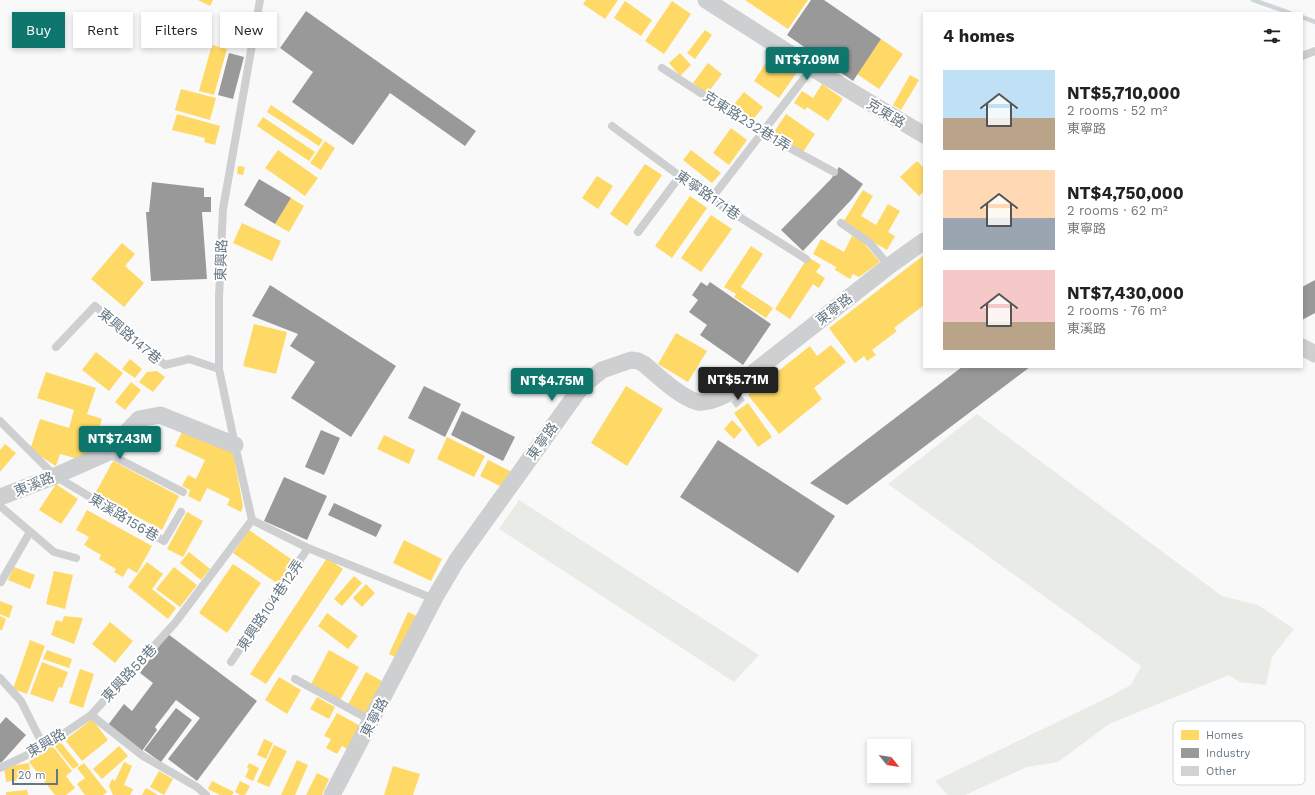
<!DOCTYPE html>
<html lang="en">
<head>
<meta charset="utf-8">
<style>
	:root { --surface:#fff; --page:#f2f2f2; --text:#222; --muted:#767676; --accent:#0f766e }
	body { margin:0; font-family:"Work Sans","Noto Sans TC",sans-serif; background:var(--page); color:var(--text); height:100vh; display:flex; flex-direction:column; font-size:15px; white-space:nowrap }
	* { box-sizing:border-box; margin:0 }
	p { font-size:13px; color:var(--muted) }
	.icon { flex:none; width:22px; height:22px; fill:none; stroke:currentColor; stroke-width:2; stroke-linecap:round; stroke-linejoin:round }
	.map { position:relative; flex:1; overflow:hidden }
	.panel { position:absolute; left:923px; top:12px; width:380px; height:356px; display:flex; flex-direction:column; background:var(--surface); border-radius:0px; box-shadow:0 2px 6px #0003 }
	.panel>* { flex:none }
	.hud { position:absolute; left:12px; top:12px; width:380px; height:36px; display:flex; gap:8px }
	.needle { width:26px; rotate:120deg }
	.fabs { position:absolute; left:867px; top:739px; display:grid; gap:8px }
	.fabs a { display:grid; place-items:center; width:44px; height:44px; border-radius:0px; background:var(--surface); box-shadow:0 2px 6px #0003; font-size:20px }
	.scale { position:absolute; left:12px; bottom:10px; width:46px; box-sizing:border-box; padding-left:4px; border:2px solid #657683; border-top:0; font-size:11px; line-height:14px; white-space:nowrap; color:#657683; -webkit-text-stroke:3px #fff; paint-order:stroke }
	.price { position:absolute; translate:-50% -34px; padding:0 9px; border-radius:4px; background:var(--accent); color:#fff; font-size:13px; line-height:26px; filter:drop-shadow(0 1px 2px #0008) }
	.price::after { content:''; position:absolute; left:50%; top:24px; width:12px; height:9px; margin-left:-6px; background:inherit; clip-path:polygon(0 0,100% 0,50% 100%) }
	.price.current { background:#222; color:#fff }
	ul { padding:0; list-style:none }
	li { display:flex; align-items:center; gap:12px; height:100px; padding:0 20px }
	li span { display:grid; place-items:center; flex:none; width:112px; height:80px; border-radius:0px; color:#555 }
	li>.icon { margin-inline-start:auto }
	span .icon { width:48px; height:48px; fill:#fffc; stroke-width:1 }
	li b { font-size:17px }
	h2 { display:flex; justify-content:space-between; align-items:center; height:48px; padding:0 20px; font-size:17px }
	.pill { padding:0 14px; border-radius:0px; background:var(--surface); box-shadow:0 2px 6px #0003; font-size:14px; line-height:36px }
	.pill.current { background:var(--accent); color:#fff }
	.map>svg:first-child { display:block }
	.green { fill:#e8ebe6 }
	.homes { fill:#ffd966 }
	.industry { fill:#999 }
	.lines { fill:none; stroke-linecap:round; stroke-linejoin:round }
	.stream { stroke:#ced6d9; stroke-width:4.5 }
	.building { fill:#d0d2d3 }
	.service { stroke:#cecfd0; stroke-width:8 }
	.minor { stroke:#cecfd0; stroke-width:17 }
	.labels { text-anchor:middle; stroke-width:4; stroke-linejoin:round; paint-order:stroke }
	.street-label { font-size:14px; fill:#657683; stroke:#fff }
	.key { fill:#fff; stroke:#d1d6da; stroke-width:1 }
	.key-label { font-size:11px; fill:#657683 }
</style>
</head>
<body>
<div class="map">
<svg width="1315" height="795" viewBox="0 0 1315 795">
	<rect width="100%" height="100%" fill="#f9f9f9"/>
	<path class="green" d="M977,414L1222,596L1258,605L1294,629L1272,657L1266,685L1240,682L1229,675L1109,724L1058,762L1027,767L965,795H948L935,781L1109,697L1131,685L1141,666L888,484Z
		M519,500L759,655L734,682L499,529Z"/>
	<path class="homes" d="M198,0H213L210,6Z
		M586,0H618L605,19L583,4Z
		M745,0H808L788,29Z
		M625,1L652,20L641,36L614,18Z
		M672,1L691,14L664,54L645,41Z
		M705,30L712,35L695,59L687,53Z
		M881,39L903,54L879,89L857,74Z
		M212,45L227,49L214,95L199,91Z
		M680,53L691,65L680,76L669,63Z
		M771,55L797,72L779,98L754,81Z
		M708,63L722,74L707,94L693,83Z
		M910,75L919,80L901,110L893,105Z
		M822,84L843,99L828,121L807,107L805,110L794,103L802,91L813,98Z
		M181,89L216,98L210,120L175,110Z
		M744,92L763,107L752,121L732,107Z
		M271,105L323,140L319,146L267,112Z
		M177,114L220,126L215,145L204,142L205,138L172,130Z
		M786,114L815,134L803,152L774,132Z
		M263,117L315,152L309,161L257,126Z
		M731,128L747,140L729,165L713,153Z
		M325,141L335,148L321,170L310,163Z
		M278,150L318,178L305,196L265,168Z
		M691,150L721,173L712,183L683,160Z
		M917,161L924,168V191L919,196L900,177Z
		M645,164L662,175L627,226L610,214Z
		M238,166L245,167L243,175L237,174Z
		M597,176L613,186L598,209L582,198Z
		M863,190L873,196L861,216L876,225L888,204L900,211L888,232L895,236L887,250L842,224Z
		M690,196L707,208L672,258L655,246Z
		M291,198L304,206L289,232L275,224Z
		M711,215L732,229L701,272L681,258Z
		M242,223L281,241L272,261L233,243Z
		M852,236L862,241L880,262L859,277L853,274L850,279L835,270L836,267L813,254L821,239L844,252Z
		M122,243L135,254L125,266L144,283L124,307L91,279Z
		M751,246L763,254L741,287L773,308L766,318L734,297L736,294L724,287Z
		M924,255V305L894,328L897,331L872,350L876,355L867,361L864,356L855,363L829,328Z
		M808,257L821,265L816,272L825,278L819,288L813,284L790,319L775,309Z
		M254,324L287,332L276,374L243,366Z
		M676,333L707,351L688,382L658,364Z
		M831,345L846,362L814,388L822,399L779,434L748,395L810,346L817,356Z
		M96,352L123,373L109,391L82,370Z
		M130,359L142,369L135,378L122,369Z
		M157,371L165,377L153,392L139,382L147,372Z
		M46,372L96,388L87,414L102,419L91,455L82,460L60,454L56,466L30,450L40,419L69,428L74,410L37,398Z
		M131,382L141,390L125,410L115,402Z
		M626,386L663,409L627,466L591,443Z
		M748,403L772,437L758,447L734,413Z
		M732,420L742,430L734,439L724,429Z
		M184,428L233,452L243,506L241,512L227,505L230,499L207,488L200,502L188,496L190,490L182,486L188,475L196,479L205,460L175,446Z
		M384,435L415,450L409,464L377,449Z
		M447,437L485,456L474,477L437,459Z
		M5,444L16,453L0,472V450Z
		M488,460L512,472L504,488L480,476Z
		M113,461L179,496L162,530L95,494Z
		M56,484L78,499L61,524L39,510Z
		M87,510L152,546L137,573L128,568L123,577L114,572L116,569L99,559L101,555L84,545L89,537L76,530Z
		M187,512L203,521L183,557L167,549Z
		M249,530L294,561L278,584L233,553Z
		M404,540L442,559L431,581L393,563Z
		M189,552L210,569L201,580L180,563Z
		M327,558L343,569L266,684L250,674Z
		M147,562L163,574L152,589L176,608L168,619L128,587Z
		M233,564L261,583L227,633L199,613Z
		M14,567L35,575L30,589L8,580Z
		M174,567L197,585L180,607L156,589Z
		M54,571L73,575L65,609L46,604Z
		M354,576L362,583L342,606L334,599Z
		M366,584L375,593L362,607L353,598Z
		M0,601L13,606L9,618L0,614Z
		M408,612L421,618L401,660L389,654Z
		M327,613L358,636L348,649L318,626Z
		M0,616L6,619L2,630H0Z
		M64,616L83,618L74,644L51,635L56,620L62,622Z
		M110,622L133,641L115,663L92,644Z
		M30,640L45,646L27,694L13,689Z
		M47,650L72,659L69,668L43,659Z
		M329,650L359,667L339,702L310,686Z
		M42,662L68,672L62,688L59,687L53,702L30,694Z
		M80,669L94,674L83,708L69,703Z
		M366,672L387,684L367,720L346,708Z
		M279,677L301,690L287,714L265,700Z
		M317,697L335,707L329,719L310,709Z
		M337,713L364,728L351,751L342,746L337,754L326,748L331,739L324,736Z
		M92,719L108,740L82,761L65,740Z
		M264,739L273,743L266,759L257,755Z
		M59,740L79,765L73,769L53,744Z
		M51,744L72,771L66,776L75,788L66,795H55L29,762Z
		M274,745L287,751L269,787L257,782Z
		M119,746L128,756L102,779L93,769Z
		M297,760L308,765L295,795H281Z
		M124,762L132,766L124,785L133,789L130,795H113L109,786L112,779L115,781Z
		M29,763L31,778L6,782L4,767Z
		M84,763L107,792L103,795H85L77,784L85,778L77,768Z
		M249,763L259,768L253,781L245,777L249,769L247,768Z
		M393,766L420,774L413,795H384Z
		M159,771L173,779L164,795L150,787Z
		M317,773L329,779L322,795H306Z
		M212,781L234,792L232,795H220L208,789Z
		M240,781L250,786L245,795H240L235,792Z
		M146,788L158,795H142Z
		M27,790L28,795H6V792Z"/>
	<path class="industry" d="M811,0H824L881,39L853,81L787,35Z
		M306,11L476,131L465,146L390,93L353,145L292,102L313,72L280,48Z
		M229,53L244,57L233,99L218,95Z
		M839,167L863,184L852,199L803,251L781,230L831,179Z
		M259,179L291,198L275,224L244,205Z
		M152,182L204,188V197H211V212H202L207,279L151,281L146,212H149Z
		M1315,280V313L1302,320V287Z
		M701,282L707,286L710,282L771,324L743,365L700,335L707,325L689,312L698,300L692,295Z
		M270,285L396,366L351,437L291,398L315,362L290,346L298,334L252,316Z
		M962,367H1030L847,505L810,483Z
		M424,386L461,404L445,437L408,418Z
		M462,411L515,437L503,461L451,435Z
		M321,430L340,438L324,475L305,467Z
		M718,440L835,516L798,573L680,497Z
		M284,477L327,496L307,540L264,521Z
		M334,503L382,525L376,537L328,515Z
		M168,634L257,701L197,781L168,759L200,718L176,700L155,727L157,730L142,751L108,725L124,704L132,711L153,683L140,673Z
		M176,708L192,720L161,762L144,750Z
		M6,717L26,735L1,763L0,762V724Z"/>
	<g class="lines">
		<path class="stream" d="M1253,0L1290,13
			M1302,17L1315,22"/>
	</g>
	<path class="building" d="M740,394L745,400L736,408L731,402Z"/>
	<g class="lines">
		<path class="service" d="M1302,56L1315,51
			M662,68L762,133L834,172
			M612,126L711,199L806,259
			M711,199L812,68
			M841,223L870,243L889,266
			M638,232L680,176
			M56,347L95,306L165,365L189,359L219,369
			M0,421L55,476L164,541L181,512
			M107,453L183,492
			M0,506L54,552L76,558
			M252,520L235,445L219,369V297L223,209L260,0
			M252,520L308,548L434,599
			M1,582L30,532
			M231,662L308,548
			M0,678L21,701L44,747
			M295,679L372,721
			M0,768L44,747L91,715
			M206,795L197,787L143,756L91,715L175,623L252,520"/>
		<path class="minor" d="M706,0L812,68L924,135
			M1302,347L1315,354
			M0,497L55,476L107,453L139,419L160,415L235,445
			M332,795L434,599L457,560L582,386L602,370L631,360L638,361L644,364C658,376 681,398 698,402C707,403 717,399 725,395L889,266L924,241"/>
	</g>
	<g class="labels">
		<g class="street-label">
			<text transform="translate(886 113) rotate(31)" y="5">克東路</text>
			<text transform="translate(747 121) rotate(32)" y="5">克東路232巷1弄</text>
			<text transform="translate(708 195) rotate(35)" y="5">東寧路171巷</text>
			<text transform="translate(221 260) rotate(-88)" y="5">東興路</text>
			<text transform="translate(834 309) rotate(-38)" y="5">東寧路</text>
			<text transform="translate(130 336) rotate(40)" y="5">東興路147巷</text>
			<text transform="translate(542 441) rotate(-54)" y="5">東寧路</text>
			<text transform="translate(34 484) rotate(-22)" y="5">東溪路</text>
			<text transform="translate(124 517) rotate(31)" y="5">東溪路156巷</text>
			<text transform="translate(270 605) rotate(-56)" y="5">東興路104巷12弄</text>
			<text transform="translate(129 673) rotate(-47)" y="5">東興路58巷</text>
			<text transform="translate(374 717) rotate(-62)" y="5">東寧路</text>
			<text transform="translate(46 743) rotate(-30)" y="5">東興路</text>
		</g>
	</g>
	<rect x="1173" y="721" width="132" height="64" rx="6" class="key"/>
	<rect x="1181" y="730" width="18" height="10" fill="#ffd966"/>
	<rect x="1181" y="748" width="18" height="10" fill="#999"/>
	<rect x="1181" y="766" width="18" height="10" fill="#d0d2d3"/>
	<g class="key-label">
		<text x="1206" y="739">Homes</text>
		<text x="1206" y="757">Industry</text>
		<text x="1206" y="775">Other</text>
	</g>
</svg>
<div class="fabs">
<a><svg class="needle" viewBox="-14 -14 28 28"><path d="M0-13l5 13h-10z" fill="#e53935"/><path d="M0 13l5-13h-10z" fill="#767676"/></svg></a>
</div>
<div class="scale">20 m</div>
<b class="price" style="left:807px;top:81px">NT$7.09M</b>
<b class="price current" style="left:738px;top:401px">NT$5.71M</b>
<b class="price" style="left:552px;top:402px">NT$4.75M</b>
<b class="price" style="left:120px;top:460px">NT$7.43M</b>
<div class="hud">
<a class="pill current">Buy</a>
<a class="pill">Rent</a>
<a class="pill">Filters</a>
<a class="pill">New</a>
</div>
<section class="panel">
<h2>4 homes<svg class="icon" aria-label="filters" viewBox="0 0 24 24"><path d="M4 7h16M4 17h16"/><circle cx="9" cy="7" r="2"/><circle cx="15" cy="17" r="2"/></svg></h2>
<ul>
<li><span style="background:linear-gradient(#bfe0f5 60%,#b9a48a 0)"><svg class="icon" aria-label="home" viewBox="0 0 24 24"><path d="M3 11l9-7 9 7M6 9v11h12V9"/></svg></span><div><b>NT$5,710,000</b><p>2 rooms · 52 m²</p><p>東寧路</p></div></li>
<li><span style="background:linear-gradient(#ffd9b3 60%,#9aa5b1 0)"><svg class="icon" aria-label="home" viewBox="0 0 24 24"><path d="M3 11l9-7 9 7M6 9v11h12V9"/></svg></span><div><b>NT$4,750,000</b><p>2 rooms · 62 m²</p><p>東寧路</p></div></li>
<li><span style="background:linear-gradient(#f6c9c9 65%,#b9a48a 0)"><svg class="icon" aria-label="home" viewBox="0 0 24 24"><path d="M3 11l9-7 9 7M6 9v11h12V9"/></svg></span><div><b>NT$7,430,000</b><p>2 rooms · 76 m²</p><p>東溪路</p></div></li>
</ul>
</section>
</div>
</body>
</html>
